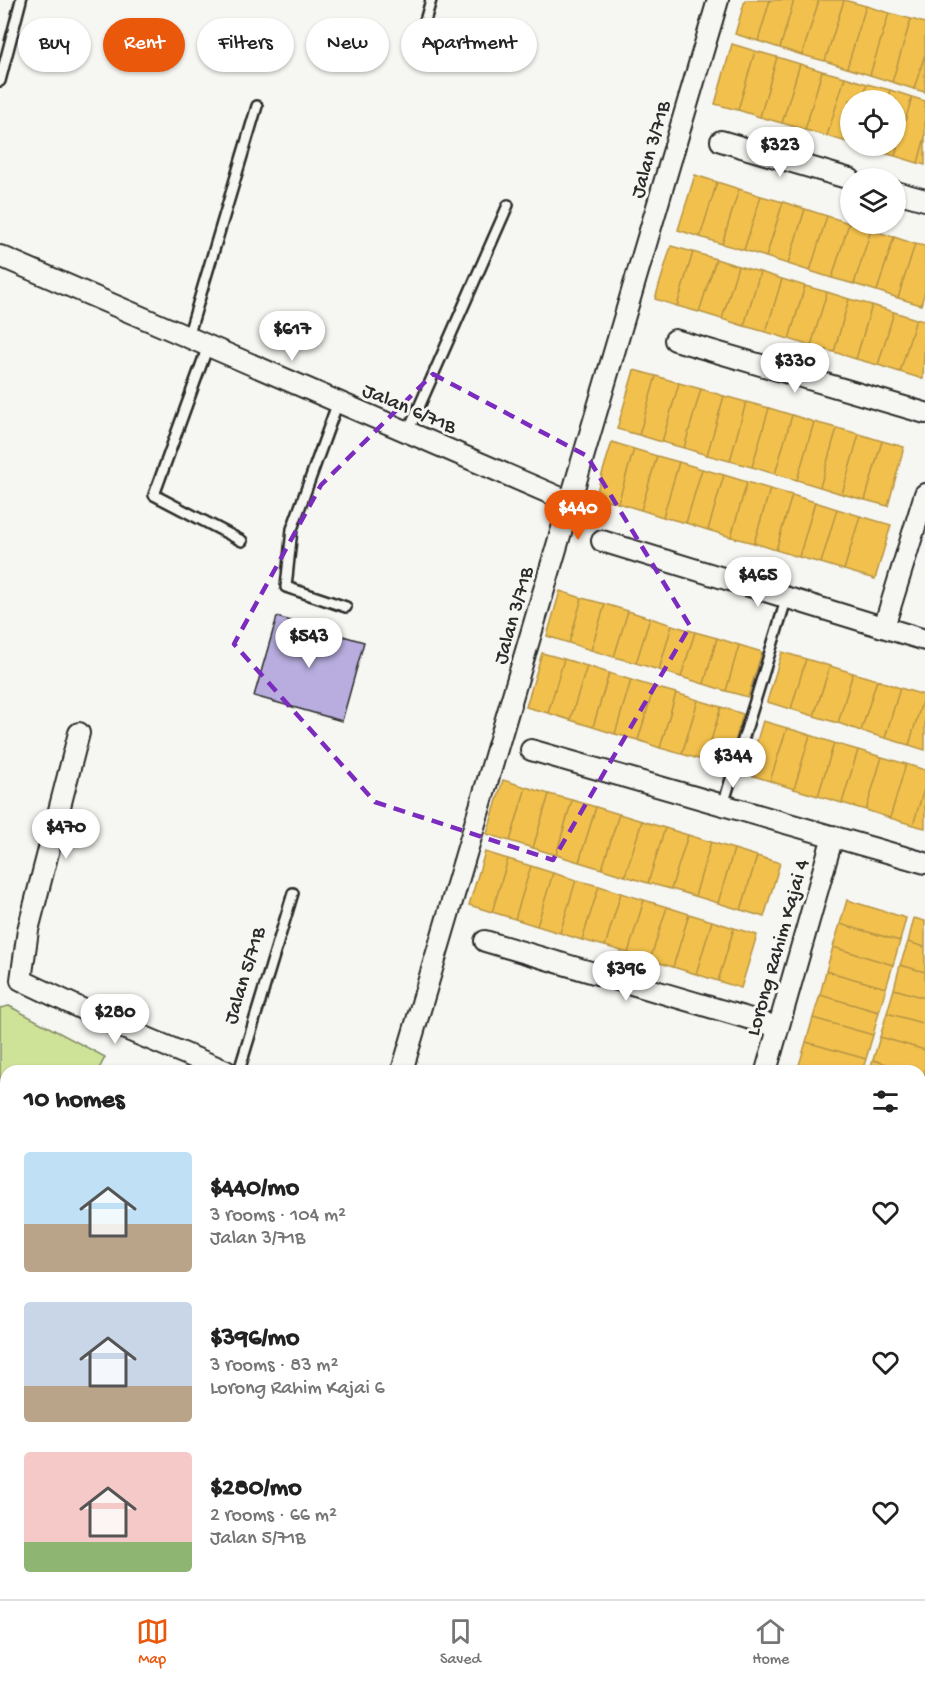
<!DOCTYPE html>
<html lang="en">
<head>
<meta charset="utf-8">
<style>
	:root { --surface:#fff; --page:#f6f6f6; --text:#222; --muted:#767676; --line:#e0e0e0; --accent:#ea580c }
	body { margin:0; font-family:"Gochi Hand",sans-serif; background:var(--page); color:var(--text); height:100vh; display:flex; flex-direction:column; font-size:22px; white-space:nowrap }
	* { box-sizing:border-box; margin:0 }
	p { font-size:20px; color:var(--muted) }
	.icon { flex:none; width:33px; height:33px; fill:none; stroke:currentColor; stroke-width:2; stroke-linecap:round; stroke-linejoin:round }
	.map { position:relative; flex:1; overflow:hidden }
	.panel { position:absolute; left:0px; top:1065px; width:926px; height:534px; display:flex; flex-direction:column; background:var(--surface); border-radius:18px 18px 0 0; box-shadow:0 2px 4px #0004 }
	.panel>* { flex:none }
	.banner { position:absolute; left:18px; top:18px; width:600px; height:54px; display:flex; gap:12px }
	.tools { position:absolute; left:840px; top:90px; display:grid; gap:12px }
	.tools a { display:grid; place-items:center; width:66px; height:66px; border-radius:50%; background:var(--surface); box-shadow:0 2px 4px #0004; font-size:30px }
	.price { position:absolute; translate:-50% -51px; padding:0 14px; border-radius:21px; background:#fff; color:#222; font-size:20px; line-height:39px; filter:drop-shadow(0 2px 3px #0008) }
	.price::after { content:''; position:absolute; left:50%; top:36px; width:18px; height:14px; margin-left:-9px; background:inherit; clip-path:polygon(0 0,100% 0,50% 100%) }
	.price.active { background:var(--accent); color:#fff }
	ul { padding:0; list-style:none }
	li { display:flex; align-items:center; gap:18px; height:150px; padding:0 24px }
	li span { display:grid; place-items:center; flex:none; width:168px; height:120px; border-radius:6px; color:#555 }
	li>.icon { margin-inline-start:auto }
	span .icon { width:72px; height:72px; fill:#fffc; stroke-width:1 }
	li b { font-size:26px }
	h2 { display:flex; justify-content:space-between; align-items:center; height:72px; padding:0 24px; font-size:26px }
	.chip { padding:0 21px; border-radius:27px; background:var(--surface); box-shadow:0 2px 4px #0004; font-size:21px; line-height:54px }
	.chip.active { background:var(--accent); color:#fff }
	.dock { display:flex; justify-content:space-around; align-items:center; height:84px; border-top:2px solid var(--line); background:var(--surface); font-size:16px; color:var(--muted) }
	.dock a { display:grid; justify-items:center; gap:3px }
	.dock .active { color:var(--accent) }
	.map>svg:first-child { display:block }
	.green { fill:#cfe398; stroke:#7d8762; stroke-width:1.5 }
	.homes { fill:#f2c14e; stroke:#b69444; stroke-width:1.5 }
	.public { fill:#17a398; stroke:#1d7f77; stroke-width:1.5 }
	.building { fill:#b8adde; stroke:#2b2b2b; stroke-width:1.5 }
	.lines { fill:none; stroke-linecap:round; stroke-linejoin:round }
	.service-casing { stroke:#2b2b2b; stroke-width:14 }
	.minor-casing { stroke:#2b2b2b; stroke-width:24 }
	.service { stroke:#f6f6f2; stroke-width:9 }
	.minor { stroke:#f6f6f2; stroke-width:20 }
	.marked { fill:none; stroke:#7b2cbf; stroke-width:4.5; stroke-dasharray:12 8; stroke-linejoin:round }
	.labels { text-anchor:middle; stroke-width:6; stroke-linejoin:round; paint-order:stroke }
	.street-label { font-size:21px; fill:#2b2b2b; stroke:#f6f6f2 }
</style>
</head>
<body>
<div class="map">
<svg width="925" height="1599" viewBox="0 0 925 1599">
	<rect width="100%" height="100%" fill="#f6f6f2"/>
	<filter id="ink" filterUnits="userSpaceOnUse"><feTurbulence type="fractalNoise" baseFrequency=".0167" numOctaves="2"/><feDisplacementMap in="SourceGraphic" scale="12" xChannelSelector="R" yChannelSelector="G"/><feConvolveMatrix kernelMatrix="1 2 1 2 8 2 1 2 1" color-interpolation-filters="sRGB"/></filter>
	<g filter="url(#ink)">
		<path class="green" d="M9,1006L105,1057L98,1071H6V1315L0,1313V1008Z"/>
		<path class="homes" d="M745,0H770L758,41L735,34Z
			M770,0H794L780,48L758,41Z
			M794,0H819L802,55L780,48Z
			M819,0H844L825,61L802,55Z
			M844,0L866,6L847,68L825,61Z
			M866,6L889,13L870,75L847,68Z
			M889,13L911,19L892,82L870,75Z
			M911,19L925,23V54L914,89L892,82Z
			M732,44L755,51L738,110L715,104Z
			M755,51L777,57L760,117L738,110Z
			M925,54V92L914,89Z
			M777,57L800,64L782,123L760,117Z
			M800,64L822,71L805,130L782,123Z
			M822,71L845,77L827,136L805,130Z
			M845,77L867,84L862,100H850V143L827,136Z
			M867,84L890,90L887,100H862Z
			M890,90L912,97L895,156L873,150L874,146H896V100H887Z
			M912,97L925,101V137L918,163L895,156Z
			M925,137V165L918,163Z
			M695,175L717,182L700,237L678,230Z
			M717,182L739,189L722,244L700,237Z
			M739,189L761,196L744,250L722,244Z
			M761,196L783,202L766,257L744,250Z
			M783,202L805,209L788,264L766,257Z
			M805,209L827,216L810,271L788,264Z
			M827,216L849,223L832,278L810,271Z
			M849,223L871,230L854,284L832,278Z
			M871,230L894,237L877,291L854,284Z
			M894,237L915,244L898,298L877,291Z
			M915,244L925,246V291L921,305L898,298Z
			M671,246L693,252L677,306L655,299Z
			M693,252L716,259L699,312L677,306Z
			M716,259L738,266L722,319L699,312Z
			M738,266L760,272L744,326L722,319Z
			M760,272L782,279L766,332L744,326Z
			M782,279L805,286L789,339L766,332Z
			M805,286L827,292L811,346L789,339Z
			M827,292L849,299L834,352L811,346Z
			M849,299L872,305L856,359L834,352Z
			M872,305L894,312L878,365L856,359Z
			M894,312L916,319L900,372L878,365Z
			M916,319L925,321L923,379L900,372Z
			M634,370L656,376L639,435L617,429Z
			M656,376L679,383L662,442L639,435Z
			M679,383L701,389L684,448L662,442Z
			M701,389L724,396L707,455L684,448Z
			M724,396L746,402L730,461L707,455Z
			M746,402L769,408L752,467L730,461Z
			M769,408L792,415L775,474L752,467Z
			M792,415L814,422L797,480L775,474Z
			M814,422L837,428L820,487L797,480Z
			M837,428L859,434L842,494L820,487Z
			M859,434L882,441L865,500L842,494Z
			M882,441L904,447L888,506L865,500Z
			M612,442L634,449L618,503L595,497Z
			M634,449L657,456L641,510L618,503Z
			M657,456L679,462L663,517L641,510Z
			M679,462L702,469L686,523L663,517Z
			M702,469L724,475L708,530L686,523Z
			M724,475L747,482L731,537L708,530Z
			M747,482L770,489L754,543L731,537Z
			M770,489L792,495L776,550L754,543Z
			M792,495L815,502L799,557L776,550Z
			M815,502L837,509L821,563L799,557Z
			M837,509L860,516L844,570L821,563Z
			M860,516L891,525L875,579L844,570Z
			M560,591L582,598L569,643L547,636Z
			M582,598L605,604L591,650L569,643Z
			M605,604L628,611L614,657L591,650Z
			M628,611L650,618L636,663L614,657Z
			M650,618L672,625L659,670L636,663Z
			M672,625L695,632L681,677L659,670Z
			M695,632L717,638L704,684L681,677Z
			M717,638L739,645L726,691L704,684Z
			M739,645L762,652L748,697L726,691Z
			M782,652L806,659L791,709L767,702Z
			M542,653L564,659L548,713L526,707Z
			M564,659L587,666L570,720L548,713Z
			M806,659L830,666L814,716L791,709Z
			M587,666L609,673L593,727L570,720Z
			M830,666L853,673L838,723L814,716Z
			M609,673L631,680L615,734L593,727Z
			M853,673L877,680L861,731L838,723Z
			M631,680L654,687L638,740L615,734Z
			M877,680L900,688L885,738L861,731Z
			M654,687L676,693L660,748L638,740Z
			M900,688L924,695L909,745L885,738Z
			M676,693L698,700L682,754L660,748Z
			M924,695H925V750L909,745Z
			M698,700L721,707L705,761L682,754Z
			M721,707L743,714L727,768L705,761Z
			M763,721L787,728L770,781L747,774Z
			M787,728L810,735L794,789L770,781Z
			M810,735L834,743L818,796L794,789Z
			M834,743L858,750L842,803L818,796Z
			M858,750L882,757L866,810L842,803Z
			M882,757L906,764L890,818L866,810Z
			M906,764L925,770V786L913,825L890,818Z
			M503,780L526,787L510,841L487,834Z
			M925,786V828L913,825Z
			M526,787L549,794L533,848L510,841Z
			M549,794L572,800L556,855L533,848Z
			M572,800L596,807L579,862L556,855Z
			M596,807L619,814L602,869L579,862Z
			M619,814L642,821L625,876L602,869Z
			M642,821L665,828L648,883L625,876Z
			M665,828L688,835L671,889L648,883Z
			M688,835L711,842L695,896L671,889Z
			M711,842L734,849L718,903L695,896Z
			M734,849L757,856L741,910L718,903Z
			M485,852L508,859L492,912L469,905Z
			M757,856L780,863L764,917L741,910Z
			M508,859L531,866L515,919L492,912Z
			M531,866L553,873L537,926L515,919Z
			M553,873L576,880L560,933L537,926Z
			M576,880L599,886L582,940L560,933Z
			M599,886L621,893L605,946L582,940Z
			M621,893L644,900L628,953L605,946Z
			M644,900L667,907L650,960L628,953Z
			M847,900L906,918L900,941L840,924Z
			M667,907L689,914L673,967L650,960Z
			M689,914L712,921L696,974L673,967Z
			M914,918L925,921V947L908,942Z
			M712,921L734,928L718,981L696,974Z
			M840,924L900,941L893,965L833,947Z
			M734,928L757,935L741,988L718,981Z
			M908,942L925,947V972L900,965Z
			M833,947L893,965L886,988L826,971Z
			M900,965L925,972V998L894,989Z
			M826,971L886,988L879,1012L820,995Z
			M894,989L925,998V1024L887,1013Z
			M820,995L879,1012L873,1035L813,1018Z
			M887,1013L925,1024V1050L880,1037Z
			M813,1018L873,1035L866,1059L806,1042Z
			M880,1037L925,1050V1075L920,1074V1071H910L873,1060Z
			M806,1042L866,1059L862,1071H819L799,1065Z
			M873,1060L910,1071H870Z
			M920,1074L925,1075V1101L920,1100Z
			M920,1512L925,1514V1586L920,1584Z
			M263,1593H288L286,1599H261Z
			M288,1593H312L311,1599H286Z
			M312,1593H337L335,1599H311Z
			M337,1593H361L359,1599H335Z
			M361,1593H386L384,1599H359Z
			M386,1593H410L409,1599H384Z
			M717,1593H781L779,1599H727L716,1596Z"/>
		<path class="public" d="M0,1392L6,1397V1464L0,1471Z"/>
		<path class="building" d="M277,617L364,642L342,721L254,696Z
			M164,1593H211L209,1599H185Z"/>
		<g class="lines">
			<g class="service-casing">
				<path id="service" d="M421,35L431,0
					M0,81L21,0
					M188,337L257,106
					M208,346L154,495L242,541
					M338,402L292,529L286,587L346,607
					M408,432L508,205
					M723,805L787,597
					M239,1071L293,893
					M478,1599L480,1593"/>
			</g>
			<g class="minor-casing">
				<path id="minor" d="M721,141L850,179
					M896,192L925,200
					M0,256L570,502
					M675,340L925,413
					M602,541L925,640
					M884,627L925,494
					M79,733L28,930L21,980L116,1025L226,1071
					M531,750L925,863
					M485,941L778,1027
					M402,1071L718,0
					M766,1071L833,836
					M920,1281L925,1262
					M0,1339L6,1342
					M0,1493L6,1492
					M561,1593L582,1599
					M29,1599L30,1593
					M247,1599L248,1593
					M615,1599L617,1593
					M824,1599L825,1593"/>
			</g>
			<use href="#service" class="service"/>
			<use href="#minor" class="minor"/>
		</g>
	</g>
	<path class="marked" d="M433,374L587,456L690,626L553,860L375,802L234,644L321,485Z"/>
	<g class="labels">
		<g class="street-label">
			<text transform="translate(649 149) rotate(-74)" y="7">Jalan 3/71B</text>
			<text transform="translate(410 407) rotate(23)" y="7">Jalan 6/71B</text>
			<text transform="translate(512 615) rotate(-74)" y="7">Jalan 3/71B</text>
			<text transform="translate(776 947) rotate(-74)" y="7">Lorong Rahim Kajai 4</text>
			<text transform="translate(243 975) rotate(-73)" y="7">Jalan 5/71B</text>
		</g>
	</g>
</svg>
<div class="tools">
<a><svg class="icon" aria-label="locate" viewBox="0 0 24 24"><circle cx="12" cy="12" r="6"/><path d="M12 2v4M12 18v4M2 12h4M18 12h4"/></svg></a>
<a><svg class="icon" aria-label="layers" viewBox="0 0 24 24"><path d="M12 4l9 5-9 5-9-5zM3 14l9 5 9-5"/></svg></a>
</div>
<b class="price" style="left:780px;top:178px">$323</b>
<b class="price" style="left:292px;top:362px">$617</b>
<b class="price" style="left:795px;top:394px">$330</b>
<b class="price active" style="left:578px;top:541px">$440</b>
<b class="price" style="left:758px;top:608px">$465</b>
<b class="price" style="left:309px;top:669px">$543</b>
<b class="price" style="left:733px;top:789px">$344</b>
<b class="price" style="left:66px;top:860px">$470</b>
<b class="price" style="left:626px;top:1002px">$396</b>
<b class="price" style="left:115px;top:1045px">$280</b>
<div class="banner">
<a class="chip">Buy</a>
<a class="chip active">Rent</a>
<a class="chip">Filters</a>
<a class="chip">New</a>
<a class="chip">Apartment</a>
</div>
<section class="panel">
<h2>10 homes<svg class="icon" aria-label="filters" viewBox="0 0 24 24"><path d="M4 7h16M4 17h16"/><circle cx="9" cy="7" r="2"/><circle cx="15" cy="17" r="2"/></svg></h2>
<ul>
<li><span style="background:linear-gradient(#bfe0f5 60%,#b9a48a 0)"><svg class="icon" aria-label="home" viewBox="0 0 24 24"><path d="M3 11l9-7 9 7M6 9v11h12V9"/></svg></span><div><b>$440/mo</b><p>3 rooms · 104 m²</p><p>Jalan 3/71B</p></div><svg class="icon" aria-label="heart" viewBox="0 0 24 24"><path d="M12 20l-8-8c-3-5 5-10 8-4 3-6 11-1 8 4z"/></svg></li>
<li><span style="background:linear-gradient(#c9d6e8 70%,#b9a48a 0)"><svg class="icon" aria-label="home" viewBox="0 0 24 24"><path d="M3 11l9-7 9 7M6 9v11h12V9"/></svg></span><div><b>$396/mo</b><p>3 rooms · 83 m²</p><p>Lorong Rahim Kajai 6</p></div><svg class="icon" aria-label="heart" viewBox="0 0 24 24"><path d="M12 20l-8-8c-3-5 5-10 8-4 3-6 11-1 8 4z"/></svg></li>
<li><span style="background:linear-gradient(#f6c9c9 75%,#8fb573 0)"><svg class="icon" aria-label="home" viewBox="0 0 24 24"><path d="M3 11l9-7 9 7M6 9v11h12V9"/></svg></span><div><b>$280/mo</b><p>2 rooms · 66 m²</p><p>Jalan 5/71B</p></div><svg class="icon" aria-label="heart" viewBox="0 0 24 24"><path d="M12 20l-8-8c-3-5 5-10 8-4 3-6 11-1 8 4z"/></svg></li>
</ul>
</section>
</div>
<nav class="dock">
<a class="active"><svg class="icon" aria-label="map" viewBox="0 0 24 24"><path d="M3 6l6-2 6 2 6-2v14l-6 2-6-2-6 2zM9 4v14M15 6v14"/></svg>Map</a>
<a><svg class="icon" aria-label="saved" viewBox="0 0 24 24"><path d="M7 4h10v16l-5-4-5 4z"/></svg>Saved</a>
<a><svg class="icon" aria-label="home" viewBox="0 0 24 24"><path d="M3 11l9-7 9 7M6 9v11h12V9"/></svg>Home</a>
</nav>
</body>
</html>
